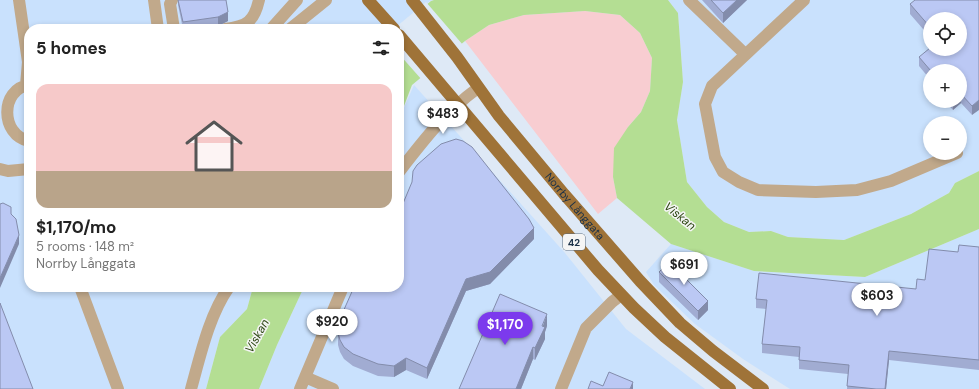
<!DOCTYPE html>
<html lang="en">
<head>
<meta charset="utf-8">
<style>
	:root { --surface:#fff; --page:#f2f2f2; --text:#222; --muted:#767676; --accent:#7c3aed }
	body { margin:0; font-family:"DM Sans",sans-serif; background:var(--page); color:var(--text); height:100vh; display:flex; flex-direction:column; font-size:15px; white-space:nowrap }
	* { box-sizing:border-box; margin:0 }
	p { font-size:13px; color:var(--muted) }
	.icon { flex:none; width:22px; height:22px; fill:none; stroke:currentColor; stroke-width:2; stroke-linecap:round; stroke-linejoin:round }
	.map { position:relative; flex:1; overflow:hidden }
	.details { position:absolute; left:24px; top:24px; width:380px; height:268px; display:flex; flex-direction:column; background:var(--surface); border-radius:16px; box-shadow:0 2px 6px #0003 }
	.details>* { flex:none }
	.fabs { position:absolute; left:923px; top:12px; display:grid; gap:8px }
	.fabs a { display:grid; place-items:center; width:44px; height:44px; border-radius:50%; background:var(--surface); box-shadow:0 2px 6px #0003; font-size:20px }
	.price { position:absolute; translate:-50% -34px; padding:0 9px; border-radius:14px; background:#fff; color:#222; font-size:13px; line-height:26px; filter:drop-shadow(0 1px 2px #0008) }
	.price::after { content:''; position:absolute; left:50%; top:24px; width:12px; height:9px; margin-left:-6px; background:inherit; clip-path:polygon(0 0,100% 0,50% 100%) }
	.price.current { background:var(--accent); color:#fff }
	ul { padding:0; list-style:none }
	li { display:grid; align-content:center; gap:8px; height:212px; padding:0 12px }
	li span { display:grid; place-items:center; height:124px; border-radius:12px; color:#555 }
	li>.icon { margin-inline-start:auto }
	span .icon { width:72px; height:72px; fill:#fffc; stroke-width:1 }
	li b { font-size:17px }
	h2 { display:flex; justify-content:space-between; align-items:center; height:48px; padding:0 12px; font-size:17px }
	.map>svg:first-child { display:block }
	.built { fill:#c9e1fd; fill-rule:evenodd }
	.green { fill:#f8cdd1 }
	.water { fill:#b4de93 }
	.pier { fill:#dee9f6 }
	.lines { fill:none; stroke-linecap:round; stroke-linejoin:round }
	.minor { stroke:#c1a98b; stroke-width:12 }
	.major { stroke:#9f7338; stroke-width:12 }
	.wall { fill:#a1acd2 }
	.shaded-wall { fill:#838cab }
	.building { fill:#bbc8f4; stroke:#838cab }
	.labels { text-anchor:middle; stroke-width:3; stroke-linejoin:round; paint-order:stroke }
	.shield { fill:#f5f5f5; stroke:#5b6b7c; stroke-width:1 }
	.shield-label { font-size:10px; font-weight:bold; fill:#193048 }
	.street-label { font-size:11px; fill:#193048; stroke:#f5f5f5 }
	.water-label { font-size:12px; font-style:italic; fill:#2e4814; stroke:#f5f5f5 }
</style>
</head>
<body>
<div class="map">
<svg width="979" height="389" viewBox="0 0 979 389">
	<rect width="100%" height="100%" fill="#dee9f6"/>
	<path class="built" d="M0,0H434L430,1L397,29H29V287H253L247,309L220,337L206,389H0Z
		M668,0H979V171L955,183L949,193L911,214L844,240L788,237L771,231L749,232L724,222L707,207L687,182L677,120L683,82L678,13ZM930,19H960V49H930ZM930,71H960V101H930ZM930,123H960V153H930Z
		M414,85L565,253L626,329L705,389H259L277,345L304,287H399V119Z
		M979,229V389H790L743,359L695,324L654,285L646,272L671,244L754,271L865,277Z"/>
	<path class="green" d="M585,11L620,15L640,33L652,58L650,91L641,112L628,127L613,177L617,198L598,214L465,41L489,25L524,15Z"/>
	<path class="water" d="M434,0H668L678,13L683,82L677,120L687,182L707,207L724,222L749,232L771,231L788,237L844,240L911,214L949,193L955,183L979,171V229L865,277L754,271L671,244L617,198L613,177L614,148L628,127L641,112L650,91L652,58L640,33L620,15L585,11L524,15L489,25L465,41L412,85L399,119V29H397L431,1Z
		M253,287H304L277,345L259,389H206L220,337L247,309Z"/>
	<path class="pier" d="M426,2L463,45L422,80L399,54V29L396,27Z"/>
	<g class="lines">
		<path class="minor" d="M19,0L28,62L26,85
			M154,0L158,29
			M172,0L170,4L174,29
			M689,0L745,54
			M804,0L712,86L705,104L715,157L723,172L739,182L758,190L816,192L857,190L891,181L957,153
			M225,29C247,26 254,22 259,0
			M271,29L297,0
			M290,29L326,0
			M29,85C0,89 0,135 29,141
			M0,169L8,171L29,169
			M399,172C423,141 446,111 478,88
			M80,287L118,389
			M305,377L333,389
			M191,389C200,357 209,315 229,287
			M300,389L343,287
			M561,389L586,328L612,302L621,295"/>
		<g class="major">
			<path d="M368,0L394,29"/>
			<path id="s1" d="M412,0L457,57L499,116L564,194L640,281L680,323L713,351L763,389"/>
			<path d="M399,35L598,270L634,308L665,337L730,389"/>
		</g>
	</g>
	<path class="wall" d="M178,0H226L228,21L218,26L196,29H183L178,5Z
		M702,0H747L723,23Z
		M979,0L972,115L961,103L953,110L945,101H960V71H930V84L929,83V78L919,66V57L960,49L930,19V37L910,14V4Z
		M534,239L490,284L466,291L427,379L406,370L394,377L378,376L353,366L344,359L340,352L338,345V333Z
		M979,247V370L889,360L886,389H847L848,374L799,369V357L762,353V344L766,309L756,308V299L916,289L958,252Z
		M659,272L708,310L698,320L659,282Z
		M547,326L545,332V339L535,360L533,359L521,389H459Z"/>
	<path class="shaded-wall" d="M737,0H747L723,23V13Z
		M228,12V21L218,26V17Z
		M961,94V103L953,110V101H960V95Z
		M979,100V110L972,115V106Z
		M534,228V239L490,284L466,291L427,379V368L466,279Z
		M19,235V244L0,288V278Z
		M708,301V310L698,320V311Z
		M547,314V326L545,332V339L535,360V348Z
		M533,347V359L521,389H516Z
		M889,351V360L886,389H885Z
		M406,358V370L394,377V366Z
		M633,382V389H630Z"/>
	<path class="building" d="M178,0H226L228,12L218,17L183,22Z
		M711,0H737L723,13Z
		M915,0H979V100L972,106L961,94L960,95V71H931L919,57L930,48V49H960V19H930V27L910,4Z
		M456,139L463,141L472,147L529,219L534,228L490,272L466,279L427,368L406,358L394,366L378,364L353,354L344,347L340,340L338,333L339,321L354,287H399V213L412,182L413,171L417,165L441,144Z
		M3,203L11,207V214L16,219L19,235L0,278V204Z
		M959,245L979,247V360L889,351L885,389H876L847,386L849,365L799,360L800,347L762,344L767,300L756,299L759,273L916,289L917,279L925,280L929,249L958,252Z
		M669,262L708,301L698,311L659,272Z
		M500,294L547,314L542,326L545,327L535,348L533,347L516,389H459Z
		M0,303L33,389H0Z
		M609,372L633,382L630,389H588L591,381L603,386Z"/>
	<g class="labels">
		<rect class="shield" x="563" y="234" width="22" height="16" rx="3"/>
		<g class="shield-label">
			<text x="574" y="246">42</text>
		</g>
		<g class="street-label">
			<text dy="4" stroke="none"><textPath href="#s1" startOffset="263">Norrby Långgata</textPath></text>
		</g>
		<g class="water-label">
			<text transform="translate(680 216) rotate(39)" y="4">Viskan</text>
			<text transform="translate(257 336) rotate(-61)" y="4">Viskan</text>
		</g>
	</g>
</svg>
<div class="fabs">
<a><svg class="icon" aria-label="locate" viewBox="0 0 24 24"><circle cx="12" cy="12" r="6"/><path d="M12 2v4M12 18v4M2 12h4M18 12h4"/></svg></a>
<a>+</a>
<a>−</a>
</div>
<b class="price" style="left:443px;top:135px">$483</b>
<b class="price" style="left:684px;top:286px">$691</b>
<b class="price" style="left:877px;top:317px">$603</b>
<b class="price" style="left:332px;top:343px">$920</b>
<b class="price current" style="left:505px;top:346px">$1,170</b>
<section class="details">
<h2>5 homes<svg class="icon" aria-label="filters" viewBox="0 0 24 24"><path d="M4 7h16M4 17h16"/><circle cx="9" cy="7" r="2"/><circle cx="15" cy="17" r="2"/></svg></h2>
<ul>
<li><span style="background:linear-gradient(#f6c9c9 70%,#b9a48a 0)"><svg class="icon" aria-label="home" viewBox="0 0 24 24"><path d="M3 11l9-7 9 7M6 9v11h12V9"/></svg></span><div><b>$1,170/mo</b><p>5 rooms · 148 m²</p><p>Norrby Långgata</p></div></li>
</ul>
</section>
</div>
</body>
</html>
